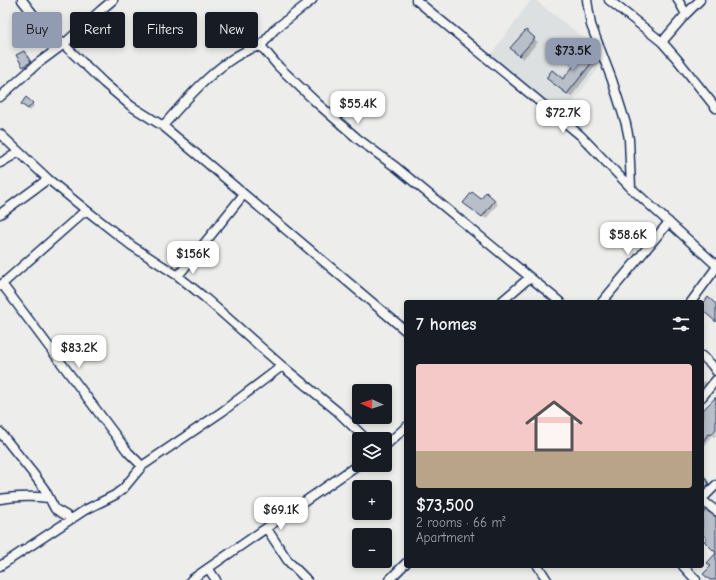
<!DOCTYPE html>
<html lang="en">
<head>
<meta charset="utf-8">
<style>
	:root { --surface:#171b24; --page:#20242c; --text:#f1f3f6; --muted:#9ea1a6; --accent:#919bb2 }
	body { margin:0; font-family:"Comic Neue",sans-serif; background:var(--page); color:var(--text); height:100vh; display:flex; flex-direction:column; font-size:15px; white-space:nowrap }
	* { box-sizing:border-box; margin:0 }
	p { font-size:13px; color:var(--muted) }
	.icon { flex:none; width:22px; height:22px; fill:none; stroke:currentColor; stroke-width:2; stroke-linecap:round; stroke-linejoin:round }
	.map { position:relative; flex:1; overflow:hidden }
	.drawer { position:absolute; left:404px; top:300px; width:300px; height:268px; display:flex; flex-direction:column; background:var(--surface); border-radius:4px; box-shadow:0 2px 6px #0003 }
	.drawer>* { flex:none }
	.top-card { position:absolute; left:12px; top:12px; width:332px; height:36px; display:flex; gap:8px }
	.needle { width:26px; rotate:273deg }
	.tools { position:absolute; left:352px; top:384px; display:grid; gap:8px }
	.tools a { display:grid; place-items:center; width:40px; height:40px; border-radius:4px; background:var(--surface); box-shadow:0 2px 6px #0003; font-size:20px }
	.price { position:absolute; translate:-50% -34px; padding:0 9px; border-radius:8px; background:#fff; color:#222; font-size:13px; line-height:26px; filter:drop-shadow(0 1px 2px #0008) }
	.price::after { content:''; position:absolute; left:50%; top:24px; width:12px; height:9px; margin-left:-6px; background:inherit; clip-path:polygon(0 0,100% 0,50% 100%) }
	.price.on { background:var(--accent); color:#111 }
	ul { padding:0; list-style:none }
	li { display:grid; align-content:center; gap:8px; height:212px; padding:0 12px }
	li span { display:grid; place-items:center; height:124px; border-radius:4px; color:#555 }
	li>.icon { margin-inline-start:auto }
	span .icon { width:72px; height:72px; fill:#fffc; stroke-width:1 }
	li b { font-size:17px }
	h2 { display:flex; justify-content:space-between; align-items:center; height:48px; padding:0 12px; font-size:17px }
	.pill { padding:0 14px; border-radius:4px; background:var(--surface); box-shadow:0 2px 6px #0003; font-size:14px; line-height:36px }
	.pill.on { background:var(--accent); color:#111 }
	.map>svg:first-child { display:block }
	.built { fill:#dde0e1 }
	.shadow { fill:#0003 }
	.building { fill:#b9bfc8; stroke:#1b2f5e }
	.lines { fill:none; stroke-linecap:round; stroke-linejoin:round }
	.street-casing { stroke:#1b2f5e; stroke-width:11 }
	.street { stroke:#f6f6f2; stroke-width:8 }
</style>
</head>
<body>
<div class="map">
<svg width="716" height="580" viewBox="0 0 716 580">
	<rect width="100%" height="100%" fill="#edeeec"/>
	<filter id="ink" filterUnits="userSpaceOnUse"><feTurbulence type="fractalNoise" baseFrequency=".025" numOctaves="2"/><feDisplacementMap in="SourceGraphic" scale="8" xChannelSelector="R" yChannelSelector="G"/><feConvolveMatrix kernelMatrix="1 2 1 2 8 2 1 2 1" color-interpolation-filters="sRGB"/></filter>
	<g filter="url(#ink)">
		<path class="built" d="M531,0H535L608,56L564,114L489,57Z"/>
		<path class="shadow" d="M534,39L538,42L523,59L514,52Z
			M26,54L32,64L26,68L24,66Z
			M595,54L600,60L571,97L551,81L564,80Z
			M32,104L34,106L30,111L24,106Z
			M481,200H494L498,204L486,219L464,203Z
			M704,381L709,386L702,394V382Z
			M716,398V435L714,437L712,435L704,447L702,445V407L705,409Z
			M702,478L707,481L711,487L702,495Z"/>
		<path class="building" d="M526,30L535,38L519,56L510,48Z
			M589,47L596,53L597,56L567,94L546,78L552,70L563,79Z
			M24,51L31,62L23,67L16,55Z
			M26,97L33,103L28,109L21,104Z
			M472,192L481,199L486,192L495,200L482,217L463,203Z
			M708,297L716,304V322L702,310V305Z
			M716,397V429L711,435L708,434L702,443V411Z
			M702,472L709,484L702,490Z
			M706,510L716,517V553L704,541L707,539L702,534V515Z
			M716,553V580H710L703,574L711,566L707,563Z"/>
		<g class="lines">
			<g class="street-casing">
				<path id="street" d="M22,0L36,18L104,83L131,106L163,126L181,141L406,331
					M416,0L580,135L631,188L716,265
					M587,0L591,25L612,80L626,124L629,139L631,188
					M609,0L662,42L677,59L716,108
					M678,0L686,14
					M662,42L686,14L700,0
					M261,46L274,30L312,0
					M0,97L37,64L64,44L101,10L113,0
					M163,126C186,99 226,53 261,46L278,66L318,104L358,139L397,168L560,302
					M0,134L48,179L86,210L132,246L178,276L204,297L282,366L337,411L366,439
					M0,163L19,152
					M0,214L48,179
					M178,276L244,194
					M2,284L128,452L142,466
					M0,286L86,210
					M501,302L529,278
					M602,302L669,222
					M691,302L716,268
					M702,356L711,364L716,371
					M702,397L716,380
					M0,432L35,476L45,490L55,509L72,519
					M385,446L406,427
					M0,499C18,496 31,496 49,498
					M702,499L716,485
					M702,500L716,511
					M267,529L288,561L307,580
					M0,566L85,510L115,495L123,489L142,466L223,411L282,366
					M538,566L547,580
					M683,566L696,580
					M208,568L216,580
					M191,580L359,464
					M389,580L406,563"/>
			</g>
			<use href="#street" class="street"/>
		</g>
	</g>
</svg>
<div class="tools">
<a><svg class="needle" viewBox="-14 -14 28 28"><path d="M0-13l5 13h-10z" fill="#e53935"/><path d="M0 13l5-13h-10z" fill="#9ea1a6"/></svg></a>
<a><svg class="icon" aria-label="layers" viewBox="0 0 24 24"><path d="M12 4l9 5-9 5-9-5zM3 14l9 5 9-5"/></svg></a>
<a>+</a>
<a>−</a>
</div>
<b class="price on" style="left:573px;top:72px">$73.5K</b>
<b class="price" style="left:358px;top:125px">$55.4K</b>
<b class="price" style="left:563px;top:134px">$72.7K</b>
<b class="price" style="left:628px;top:256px">$58.6K</b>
<b class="price" style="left:193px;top:275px">$156K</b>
<b class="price" style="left:79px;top:369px">$83.2K</b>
<b class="price" style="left:281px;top:531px">$69.1K</b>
<div class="top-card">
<a class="pill on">Buy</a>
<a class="pill">Rent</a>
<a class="pill">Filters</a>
<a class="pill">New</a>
</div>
<section class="drawer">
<h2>7 homes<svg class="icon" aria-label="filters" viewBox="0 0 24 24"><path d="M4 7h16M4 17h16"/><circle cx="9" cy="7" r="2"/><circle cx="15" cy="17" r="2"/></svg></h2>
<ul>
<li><span style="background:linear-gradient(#f6c9c9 70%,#b9a48a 0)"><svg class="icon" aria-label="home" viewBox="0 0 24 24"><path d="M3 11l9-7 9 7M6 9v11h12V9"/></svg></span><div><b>$73,500</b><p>2 rooms · 66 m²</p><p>Apartment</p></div></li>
</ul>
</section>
</div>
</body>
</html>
